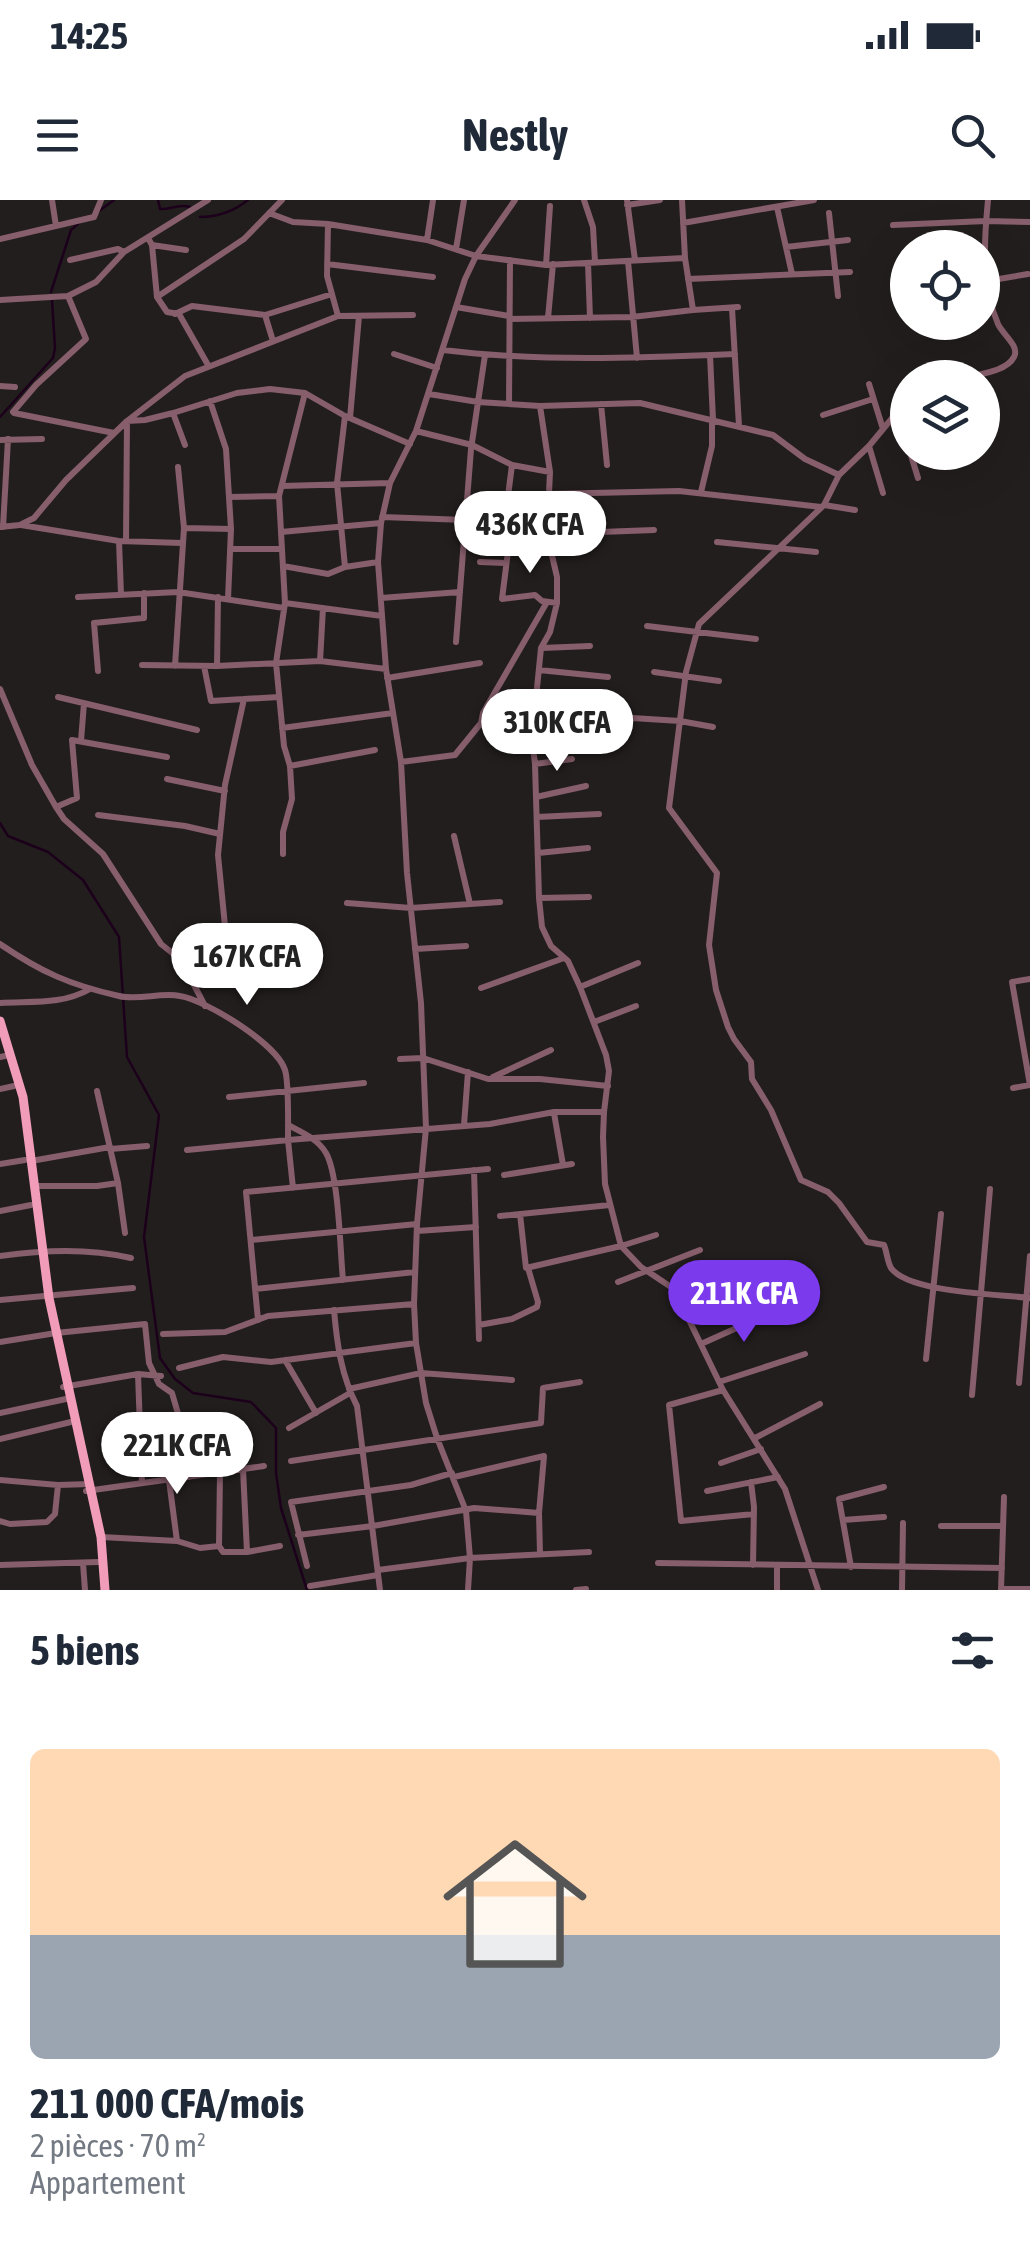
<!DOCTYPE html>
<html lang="fr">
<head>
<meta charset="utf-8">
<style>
	:root { --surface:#fff; --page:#f6f6f7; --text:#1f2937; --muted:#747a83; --accent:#7c3aed }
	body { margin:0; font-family:"Asap Condensed",sans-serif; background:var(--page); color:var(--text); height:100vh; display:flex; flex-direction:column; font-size:38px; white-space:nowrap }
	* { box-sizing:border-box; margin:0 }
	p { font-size:32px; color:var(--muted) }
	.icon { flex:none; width:55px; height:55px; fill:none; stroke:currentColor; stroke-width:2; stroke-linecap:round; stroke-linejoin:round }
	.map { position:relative; height:1390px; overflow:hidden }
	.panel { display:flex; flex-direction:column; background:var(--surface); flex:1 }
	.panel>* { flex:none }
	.fabs { position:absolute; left:890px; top:30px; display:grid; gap:20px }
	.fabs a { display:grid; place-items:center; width:110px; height:110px; border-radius:50%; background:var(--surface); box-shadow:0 10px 40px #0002; font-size:50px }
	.price { position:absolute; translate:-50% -85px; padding:0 22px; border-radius:35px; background:#fff; color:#222; font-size:32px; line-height:65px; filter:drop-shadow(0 2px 5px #0008) }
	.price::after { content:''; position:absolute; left:50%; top:60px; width:30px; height:22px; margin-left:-15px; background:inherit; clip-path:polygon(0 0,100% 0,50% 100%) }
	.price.current { background:var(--accent); color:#fff }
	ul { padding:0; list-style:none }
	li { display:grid; align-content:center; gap:20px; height:530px; padding:0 30px }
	li span { display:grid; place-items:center; height:310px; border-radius:15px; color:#555 }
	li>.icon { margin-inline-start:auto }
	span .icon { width:180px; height:180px; fill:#fffc; stroke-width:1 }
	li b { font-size:42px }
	h2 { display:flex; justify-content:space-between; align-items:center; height:120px; padding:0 30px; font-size:42px }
	.status { display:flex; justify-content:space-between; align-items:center; height:70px; padding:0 50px; background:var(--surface); direction:ltr }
	.status svg { height:28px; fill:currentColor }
	header { display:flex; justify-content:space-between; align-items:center; height:130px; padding:0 30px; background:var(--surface); font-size:45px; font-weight:700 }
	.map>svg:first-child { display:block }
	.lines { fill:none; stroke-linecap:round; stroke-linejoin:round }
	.stream { stroke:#1c001b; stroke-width:2.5 }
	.minor { stroke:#875e6c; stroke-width:6 }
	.major { stroke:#f19dba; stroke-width:9 }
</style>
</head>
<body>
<div class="status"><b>14:25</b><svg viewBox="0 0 49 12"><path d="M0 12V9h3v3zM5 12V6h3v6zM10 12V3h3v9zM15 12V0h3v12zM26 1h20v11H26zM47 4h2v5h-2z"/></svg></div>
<header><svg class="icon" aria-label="menu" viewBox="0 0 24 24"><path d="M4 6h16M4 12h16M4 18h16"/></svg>Nestly<svg class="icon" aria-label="search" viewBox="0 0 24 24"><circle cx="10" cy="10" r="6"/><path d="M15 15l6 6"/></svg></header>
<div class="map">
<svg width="1030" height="1390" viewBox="0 0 1030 1390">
	<rect width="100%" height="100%" fill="#231e1e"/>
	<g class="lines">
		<path class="stream" d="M158,0L160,9C170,10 180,3 190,7
			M99,11L114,0
			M200,17C218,17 234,11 248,0
			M51,92L71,30L80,22
			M0,217L53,158L55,148L52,100
			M0,623L8,636L48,652L83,680L119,737L127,857L159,915L144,1037L160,1158L175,1179L193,1193L251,1202L276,1228V1273L281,1308L307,1390"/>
		<path class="minor" d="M52,0L56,26
			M584,0L593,27L595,62
			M627,0L635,60
			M682,0L685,58L693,110
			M627,5L660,0
			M777,7L792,74
			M269,13L293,22L328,24L427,40L476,56L546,65L685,58
			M829,13L838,96
			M683,23L814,0
			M328,24L327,76L338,116
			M893,25L986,21L1030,22
			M148,38L152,45L157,97L167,112L179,114L208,165
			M0,39L94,17L101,0
			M427,40L433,0
			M152,45L186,50
			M786,47L848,40
			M456,49L464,0
			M70,60L118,49L124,52
			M628,61L637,158
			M588,63L590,118
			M327,64L433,77
			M546,65L550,6
			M688,79L850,72
			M987,81L1028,74
			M157,97L244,39L282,0
			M0,100L68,96L96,82L124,52L208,0
			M456,107L509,116
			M732,108L739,226
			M175,114L192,106L265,115L332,94
			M265,115L273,141
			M548,118L553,64
			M510,119L632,117L693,110L738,107
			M957,122L958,130
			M443,150C540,162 638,158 735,154
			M394,154L437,168
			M710,155L713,220
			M964,178C978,174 1006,172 1014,157C1020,146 1003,135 998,124C981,85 984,41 988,0
			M869,184L883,229
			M0,186L15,187
			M429,194L478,202L540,206L640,203L773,235L805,259L839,275
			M908,199L869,246L839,275L824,305L699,424L686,472L669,608L717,673L709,745L716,790L728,827L734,839L751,862L752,879L771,910L801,980L828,992L839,1003L867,1042L884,1045C887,1052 887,1061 891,1068C909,1093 999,1094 1030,1098
			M210,201L226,249L231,329L228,399
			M509,204L510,60
			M601,204L607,265
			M540,206L550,272L547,334L557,377V403L550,432L541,448L532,538L535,564L539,698L542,727L551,746L568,761L580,787L606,855L609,871L604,912
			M13,212L36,185L86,139L68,96
			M897,212L908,244
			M14,213L114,233
			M173,213L185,245
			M823,215L873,199
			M350,218L359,116
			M416,231L472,245L512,265L550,272
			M0,240L42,239
			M869,246L883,293
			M910,252L918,278
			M282,286L390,283
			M701,292L712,246V220
			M549,294L679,291L821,307
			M229,297L279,296
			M824,305L855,310
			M382,317L466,320L547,334L654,330
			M21,325L119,341L182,343
			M0,327L20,325L34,318L66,280L127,221L145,220L173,213L237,193L270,189L305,193L345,216L410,244
			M3,327L8,239
			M504,327L512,265
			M184,328L231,329
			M511,328L502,399L535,395L542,401L557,403
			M281,332L381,323
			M119,341L121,394
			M126,341L127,221L185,176L338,116L413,115
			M717,342L816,352
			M230,349H282
			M480,362L506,363
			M283,366L328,374L345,367L378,362
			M345,367L337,283L345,216
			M78,397L178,392L284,408
			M381,398L460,392
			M285,403L382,416
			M647,426L756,439
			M456,442L471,249L485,155
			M542,448L590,446
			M320,461L323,408
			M142,465L217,466L320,461L386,469
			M175,466L184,328L178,267
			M204,466L211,501L279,497
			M217,466L218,397
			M539,470L608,477
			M98,471L94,423L144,418V393
			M654,472L719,481
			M387,478L480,463
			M0,489L32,565L56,607L64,619L103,654L161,744L181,760L205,806
			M58,497L197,530
			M632,518L680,521L713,527
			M282,528L393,513
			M81,541L84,503
			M401,562L455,555L481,523L483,513L547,402
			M535,564L572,559
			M290,566L375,550
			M167,579L225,591
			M536,597L586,586
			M56,607L77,598L72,540L167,557
			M98,615L185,626L220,634
			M537,617L599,614
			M454,636L470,704
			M538,653L588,648
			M283,654V632L292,599L290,566L284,546L276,463L285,403L279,296L305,193
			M539,698L589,697
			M347,703L411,708L500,702
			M0,744C41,772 70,785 119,796C139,801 160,792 180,796C206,800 277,844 285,870C289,883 288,924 288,940L490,924L554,912H604L603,937L605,984L621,1046L641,1067L674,1089L723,1190L785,1289L818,1390
			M415,749L466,746
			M176,754L195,738L222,729L225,726L218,655L225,585L244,499
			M580,787L638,763
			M481,788L564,758
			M0,803C32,801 62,805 90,789
			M594,822L636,806
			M0,857L5,856
			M400,859L423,858L488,879H540L608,886
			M493,877L551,850
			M1030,885L1012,782L1030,779
			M1013,888L1030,885
			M0,889L14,886
			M97,891L118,983L125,1033
			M229,897L364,883
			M554,913L563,965
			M288,925C301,932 318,939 326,953C339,976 340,1050 343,1080
			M464,925L468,872
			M110,949L147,946
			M187,950L288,940L293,988
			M31,961L110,947
			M0,964L25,960
			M474,970L479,1139
			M504,975L572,964
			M34,986H97L118,983
			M0,1011L31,1005
			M520,1014L526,1068L621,1046L656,1035
			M500,1016L610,1005
			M417,1031L476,1027
			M251,1040L417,1024
			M0,1056C45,1050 87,1048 131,1058
			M618,1082L700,1050
			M255,1089L415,1072
			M0,1100L133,1088
			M679,1100L737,1077
			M334,1110C337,1144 341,1175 357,1206L380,1390
			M258,1120L246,992L488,969
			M479,1125L512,1119L537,1107L538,1102L528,1068
			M163,1134L225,1132L268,1116L414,1104
			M0,1142L56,1133L145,1124L149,1163L159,1184L172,1193L179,1217L189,1277
			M701,1144L772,1112
			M926,1159L941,1014
			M285,1160L316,1213
			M179,1168L223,1157L271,1162L416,1143
			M138,1174L142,1283
			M719,1182L805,1154
			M1019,1183L1030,1056
			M63,1187L138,1174L161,1176
			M349,1189L421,1173L512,1180
			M723,1190L669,1205L681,1321L754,1314
			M972,1195L990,989
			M0,1213L66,1199
			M289,1228L350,1193
			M755,1238L820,1204
			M0,1239L71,1222
			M291,1261L541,1223L543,1188L580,1182
			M721,1263L761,1249
			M243,1269L247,1352
			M454,1277L544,1256L539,1313L540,1354
			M0,1280L58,1285L90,1284
			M169,1280L177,1341
			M751,1282L754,1307L753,1365
			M86,1291L264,1266
			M707,1291L778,1277
			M843,1320L884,1317
			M0,1321L10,1324L47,1322L55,1314L58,1285
			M941,1326H1003
			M298,1335L373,1326L474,1308L539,1313
			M101,1337L177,1341L200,1348L219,1346L223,1352H247L280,1346
			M219,1346L220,1273
			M83,1363L85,1390
			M658,1363L1002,1368
			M0,1365L98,1362
			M307,1366L291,1302L411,1285L452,1273
			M851,1367L839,1299L884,1287
			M378,1370L470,1358L589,1352
			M310,1386L378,1375
			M1002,1389H1030
			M468,1390L470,1358L466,1311L437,1238L426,1203L416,1143L414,1104L417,1024L426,928L421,803L407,673L401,562L386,469L378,362L381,323L390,283L416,231L465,79L476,56L515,0
			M576,1390L586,1389
			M777,1390V1366
			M902,1390L903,1323
			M1001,1390L1004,1297"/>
		<path class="major" d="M0,821L23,897L49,1098L101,1337L105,1390"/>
	</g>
</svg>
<div class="fabs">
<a><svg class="icon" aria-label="locate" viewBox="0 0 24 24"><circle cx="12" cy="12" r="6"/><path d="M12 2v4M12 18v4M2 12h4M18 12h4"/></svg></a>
<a><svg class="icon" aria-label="layers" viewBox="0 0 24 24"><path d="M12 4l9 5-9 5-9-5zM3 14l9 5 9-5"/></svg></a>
</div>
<b class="price" style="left:530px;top:376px">436K CFA</b>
<b class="price" style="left:557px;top:574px">310K CFA</b>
<b class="price" style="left:247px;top:808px">167K CFA</b>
<b class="price current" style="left:744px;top:1145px">211K CFA</b>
<b class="price" style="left:177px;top:1297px">221K CFA</b>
</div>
<section class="panel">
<h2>5 biens<svg class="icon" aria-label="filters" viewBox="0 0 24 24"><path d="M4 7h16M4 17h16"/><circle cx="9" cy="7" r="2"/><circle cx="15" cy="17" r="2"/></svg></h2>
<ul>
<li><span style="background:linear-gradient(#ffd9b3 60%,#9aa5b1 0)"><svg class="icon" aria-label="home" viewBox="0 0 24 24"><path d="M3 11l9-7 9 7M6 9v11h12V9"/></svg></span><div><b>211 000 CFA/mois</b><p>2 pièces · 70 m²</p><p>Appartement</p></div></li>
</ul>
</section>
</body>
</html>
